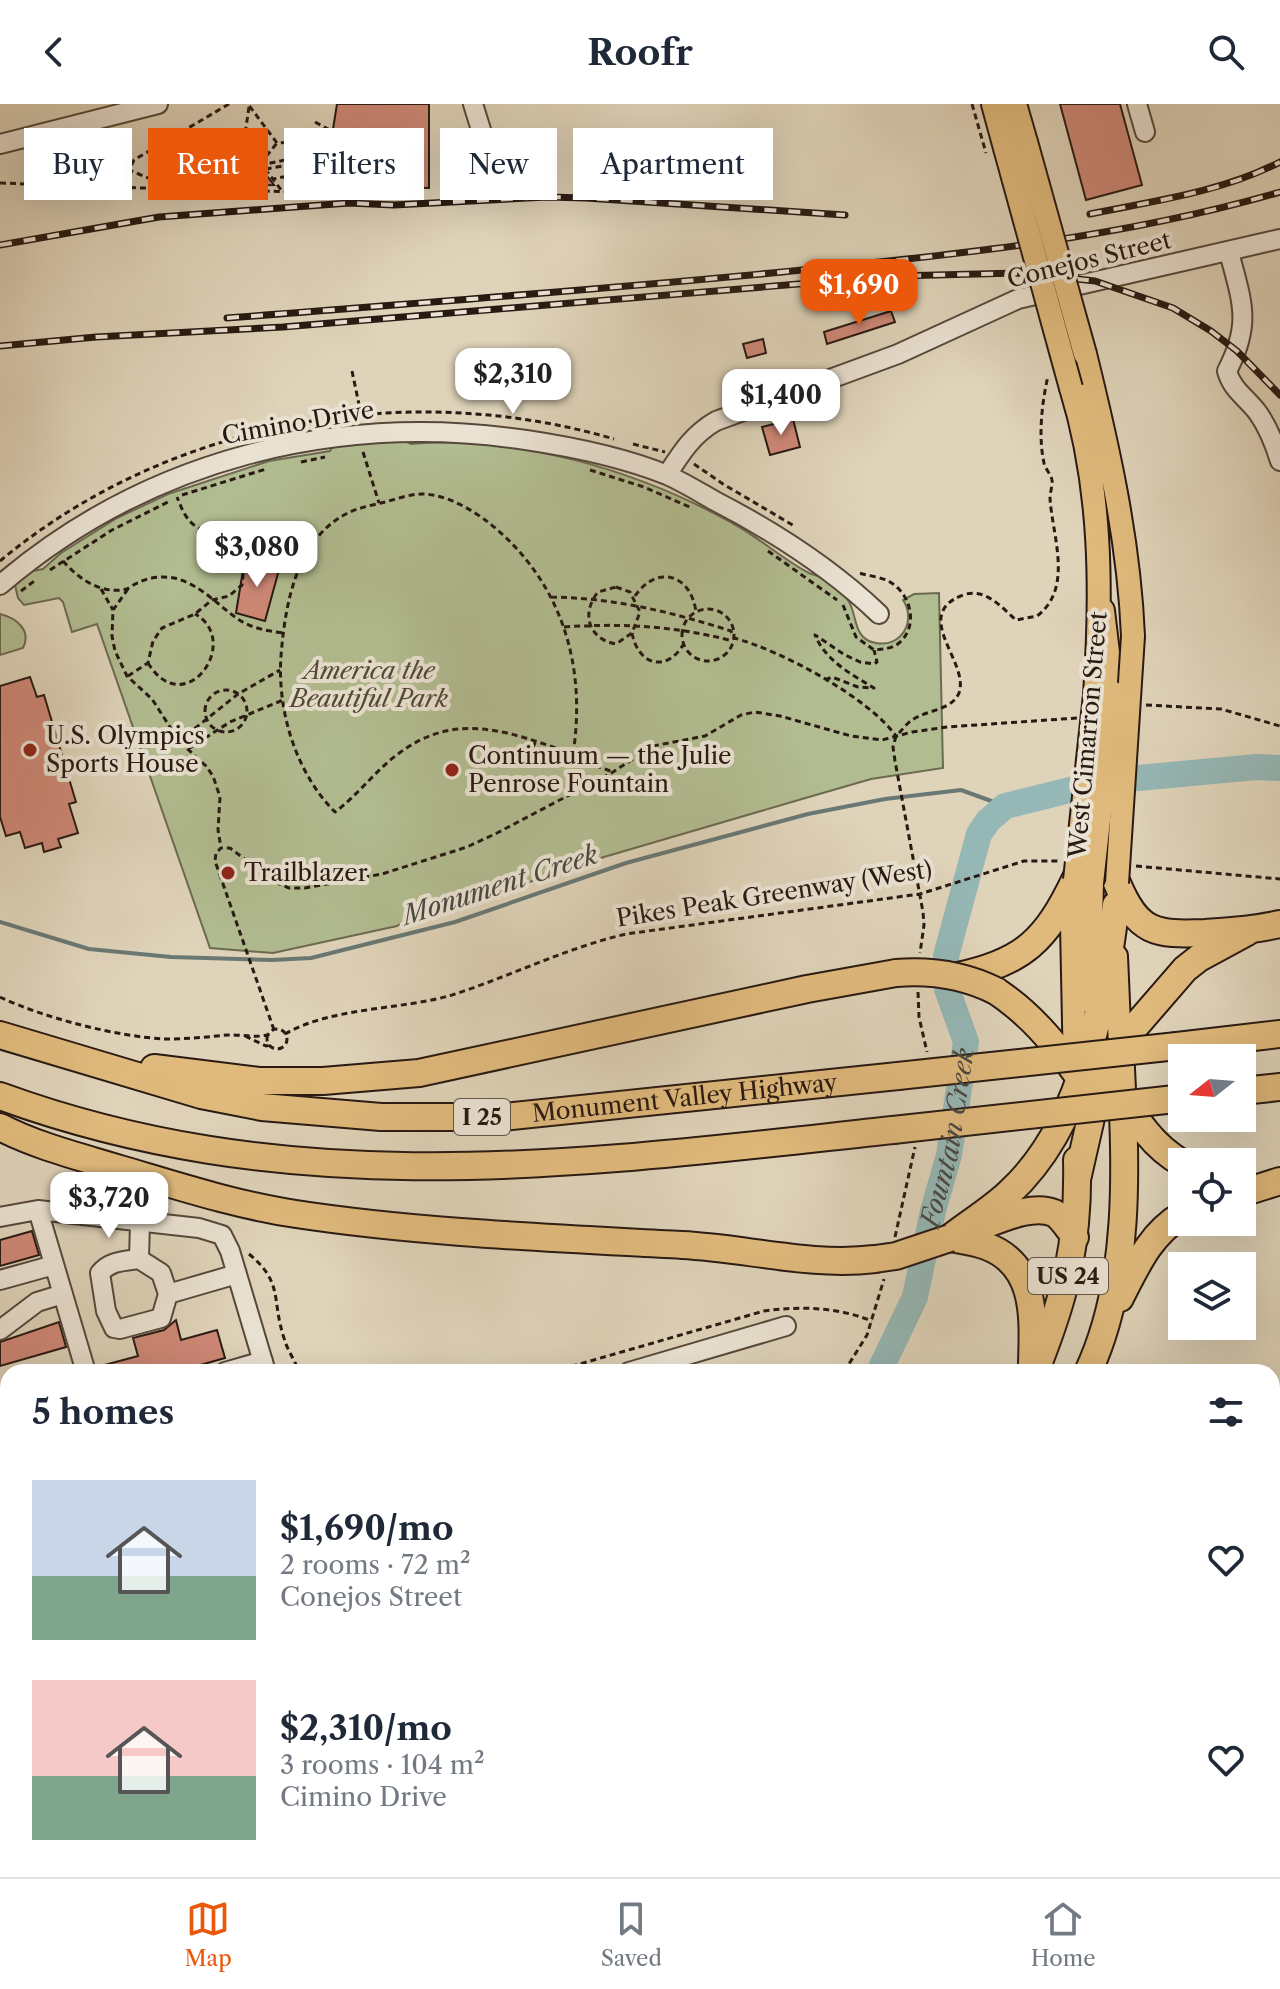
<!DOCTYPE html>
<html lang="en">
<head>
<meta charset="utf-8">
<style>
	:root { --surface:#fff; --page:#f2f2f3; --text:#1f2937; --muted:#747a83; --line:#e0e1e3; --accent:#ea580c }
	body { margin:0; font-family:"Libre Caslon Text",serif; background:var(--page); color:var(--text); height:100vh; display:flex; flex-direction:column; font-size:30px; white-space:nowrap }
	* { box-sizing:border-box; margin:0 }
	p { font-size:26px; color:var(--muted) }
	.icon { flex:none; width:44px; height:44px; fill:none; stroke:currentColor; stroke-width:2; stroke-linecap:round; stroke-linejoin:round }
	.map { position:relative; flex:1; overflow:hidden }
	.drawer { position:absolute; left:0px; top:1260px; width:1280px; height:514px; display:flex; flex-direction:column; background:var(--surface); border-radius:24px 24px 0 0; box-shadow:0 8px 32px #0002 }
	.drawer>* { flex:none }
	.banner { position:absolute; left:24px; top:24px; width:800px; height:72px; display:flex; gap:16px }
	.needle { width:52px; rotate:253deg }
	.tools { position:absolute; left:1168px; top:940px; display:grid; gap:16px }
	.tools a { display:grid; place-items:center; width:88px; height:88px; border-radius:0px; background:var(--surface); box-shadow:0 8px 32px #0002; font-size:40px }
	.price { position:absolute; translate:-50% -68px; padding:0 18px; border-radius:16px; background:#fff; color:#222; font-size:26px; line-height:52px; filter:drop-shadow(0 2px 4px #0008) }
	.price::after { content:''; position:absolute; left:50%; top:48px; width:24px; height:18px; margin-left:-12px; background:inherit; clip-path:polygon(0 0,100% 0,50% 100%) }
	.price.selected { background:var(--accent); color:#fff }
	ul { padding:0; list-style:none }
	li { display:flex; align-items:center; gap:24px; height:200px; padding:0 32px }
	li span { display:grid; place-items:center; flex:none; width:224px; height:160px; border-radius:0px; color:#555 }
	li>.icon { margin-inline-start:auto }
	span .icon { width:96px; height:96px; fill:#fffc; stroke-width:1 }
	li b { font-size:34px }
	h2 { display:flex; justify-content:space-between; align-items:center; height:96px; padding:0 32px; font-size:34px }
	.chip { padding:0 28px; border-radius:0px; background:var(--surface); box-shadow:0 8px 32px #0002; font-size:28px; line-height:72px }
	.chip.selected { background:var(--accent); color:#fff }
	header { display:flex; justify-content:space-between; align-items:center; height:104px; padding:0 32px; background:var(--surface); font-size:36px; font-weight:700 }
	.menu { display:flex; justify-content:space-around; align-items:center; height:112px; border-top:2px solid var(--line); background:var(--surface); font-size:22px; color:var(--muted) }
	.menu a { display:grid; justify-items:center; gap:4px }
	.menu .selected { color:var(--accent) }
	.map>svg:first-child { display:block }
	.green { fill:#b1bc90; stroke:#6c6a51; stroke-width:2 }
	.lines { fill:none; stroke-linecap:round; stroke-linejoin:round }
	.stream { stroke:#697874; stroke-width:4 }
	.river { stroke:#95b7b5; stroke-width:26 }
	.building { fill:#cf8877; stroke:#281912; stroke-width:2 }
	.minor-casing { stroke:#56483c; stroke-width:22 }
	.major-casing { stroke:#281912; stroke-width:26 }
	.highway-casing { stroke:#281912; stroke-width:30 }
	.path { stroke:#281912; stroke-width:3; stroke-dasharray:6 4; stroke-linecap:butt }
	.minor { stroke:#eae2d2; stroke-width:18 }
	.major { stroke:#e0ba7c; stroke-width:22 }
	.highway { stroke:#e0ba7c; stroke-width:26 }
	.rail-casing { stroke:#281912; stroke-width:7 }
	.rail { stroke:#eae2d2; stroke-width:4; stroke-dasharray:12; stroke-linecap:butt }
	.major-bridge-casing { stroke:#281912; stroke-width:26; stroke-linecap:butt }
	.highway-bridge-casing { stroke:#281912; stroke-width:30; stroke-linecap:butt }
	.path-bridge { stroke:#281912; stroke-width:3; stroke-dasharray:6 4; stroke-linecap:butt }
	.major-bridge { stroke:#e0ba7c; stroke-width:22 }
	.highway-bridge { stroke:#e0ba7c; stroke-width:26 }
	.poi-dot { fill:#8f2418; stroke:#eae2d2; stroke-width:3 }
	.labels { text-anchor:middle; stroke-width:8; stroke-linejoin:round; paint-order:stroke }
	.shield { fill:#eae2d2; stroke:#62554c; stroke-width:2 }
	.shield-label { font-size:22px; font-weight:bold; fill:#281912 }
	.street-label { font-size:24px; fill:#281912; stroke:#eae2d2 }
	.park-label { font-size:24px; font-style:italic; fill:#514a38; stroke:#eae2d2 }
	.poi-label { font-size:24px; fill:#281912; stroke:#eae2d2; text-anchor:start }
	.water-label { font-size:26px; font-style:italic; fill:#494843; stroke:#eae2d2 }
</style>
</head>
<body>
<header><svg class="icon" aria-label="back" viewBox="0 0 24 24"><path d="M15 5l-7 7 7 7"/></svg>Roofr<svg class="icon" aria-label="search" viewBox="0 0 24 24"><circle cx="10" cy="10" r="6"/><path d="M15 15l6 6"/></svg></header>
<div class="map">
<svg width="1280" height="1773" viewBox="0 0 1280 1773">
	<rect width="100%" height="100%" fill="#dfd3b9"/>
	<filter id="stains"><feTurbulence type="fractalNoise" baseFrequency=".0025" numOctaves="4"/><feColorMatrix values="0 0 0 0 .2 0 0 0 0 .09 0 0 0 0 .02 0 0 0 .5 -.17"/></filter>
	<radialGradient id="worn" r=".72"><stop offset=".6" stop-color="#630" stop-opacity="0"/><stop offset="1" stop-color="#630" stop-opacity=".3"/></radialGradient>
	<path class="green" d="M405,337L411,340C519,331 639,367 732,419C759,433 783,456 809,469C814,471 820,472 825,476C833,482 842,488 848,496C858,511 852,535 876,539C901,544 917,517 903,496L914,490L939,489L943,664L871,675L802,695L604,753L452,804L410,814L397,822L273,849L210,844L97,520L72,528L63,498L59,494L24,501L18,494L15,481L27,468L43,465L61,449L117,414L168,390L269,357L330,347L335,338Z
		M0,510C16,514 32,526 23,544L0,551Z"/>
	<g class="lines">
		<path class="stream" d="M0,818L89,845L171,853L272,856L311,854L455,818L626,759L808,710L885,695L961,686L1005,702"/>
		<g class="river">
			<path id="s1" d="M879,1268L915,1193L933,1107L949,1051L966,938L947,885L946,852L979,730L988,717L1005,702L1106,677L1256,663L1280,664"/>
			<path d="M909,1766L912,1773"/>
		</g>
	</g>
	<path class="building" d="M337,0H429V84L324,81Z
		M1060,0H1120L1142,81L1086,96Z
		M240,38L274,81L233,82L227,48Z
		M891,207L895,218L827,240L824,228Z
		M763,235L766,249L747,254L743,240Z
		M793,315L800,343L770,351L762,323Z
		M245,454L280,462L265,517L236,509Z
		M30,573L37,593L44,591L76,698L69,700L78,729L58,735L61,743L44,748L42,739L25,744L20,728L6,732L0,713V582Z
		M32,1127L39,1151L0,1162V1136Z
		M176,1216L181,1236L217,1226L225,1254L176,1268H98L97,1263L138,1252L133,1234L164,1226Z
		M59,1218L66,1243L0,1262V1238Z"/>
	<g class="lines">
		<g class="minor-casing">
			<path id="minor" d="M473,0L482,29L485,52
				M1137,0L1145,28
				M0,40L158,0
				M1229,148C1242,198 1252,219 1227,267C1232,286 1247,294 1258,309C1268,323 1275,341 1280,357
				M667,371C681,349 693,330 716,317L898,250L1018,195L1280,135
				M0,481C147,355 336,308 526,336C573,343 623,353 667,371C683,378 699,388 715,397C775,428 830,463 879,510
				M38,1106L86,1268
				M0,1113L38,1106L199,1124L222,1131L230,1147L266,1268
				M140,1118L139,1155C124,1157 110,1157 100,1169L106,1207L114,1224L120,1225L161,1214L168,1190L237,1170
				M139,1155L161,1169L168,1190
				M0,1176L54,1161
				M0,1226L37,1198L63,1190
				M225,1268L263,1257
				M629,1268L786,1222
				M0,1453L8,1450
				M0,1612L8,1609
				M0,1699L8,1697
				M188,1766V1773
				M321,1766V1773
				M454,1766L455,1773
				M1191,1766L1193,1773
				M1212,1766L1219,1767L1222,1773"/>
		</g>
		<g class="major-casing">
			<path id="major" d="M993,0L1005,44
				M1015,0L1026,38
				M1085,250C1108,343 1129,436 1133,532
				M1071,284C1102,384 1102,488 1095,591
				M1116,852L1120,944
				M1075,967L1072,821L1075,778
				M0,1569L8,1596
				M45,1773V1766"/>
		</g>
		<g class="highway-casing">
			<g id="highway">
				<path d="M1101,507L1111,590"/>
				<path d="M1090,779L1088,860L1093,897"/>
				<path d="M1117,779C1138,829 1155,831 1205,829C1233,827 1253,826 1280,820"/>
				<path d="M958,872C1024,858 1046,836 1075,776"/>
				<path d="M996,887C1029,909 1053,937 1076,969"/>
				<path id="s2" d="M0,931L201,991L262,1003L381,1013H503L898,972"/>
				<path d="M1177,942L1280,930"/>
				<path d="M154,964L259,977H323L419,969L807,885L896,869"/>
				<path d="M1242,987L1280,983"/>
				<path d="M1122,991C1137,1018 1154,1043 1182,1059"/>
				<path d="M0,992C299,1101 586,1059 893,1026"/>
				<path d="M0,1023C36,1042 81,1053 120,1065C178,1082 236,1101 296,1110C421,1129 555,1134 682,1141C746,1144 811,1163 875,1155"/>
				<path d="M1078,1071L1093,1005L1115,953L1127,932L1185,865L1199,854L1247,828"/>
				<path d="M1242,1089L1280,1077"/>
				<path d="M973,1125C995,1118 1031,1099 1054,1109C1062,1113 1069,1126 1075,1133"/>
				<path d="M950,1134C969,1119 991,1106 1009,1089C1086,1018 1103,899 1116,801"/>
				<path d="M950,1134C961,1136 975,1138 986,1142C1038,1161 1033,1216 1032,1260"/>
				<path d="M1120,1194C1136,1163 1150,1130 1182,1111"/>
				<path d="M1035,1268C1066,1191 1079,1139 1077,1056"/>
				<path d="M1088,1268C1134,1170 1125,1049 1120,944"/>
				<path d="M689,1773L693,1766"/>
				<path d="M740,1773L744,1766"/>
			</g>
		</g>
		<path class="path" d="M229,0L134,56L129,66L175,85L301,88L297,71
			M249,3L244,37L265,65L326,55L324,65L273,75
			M315,18L330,26L329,37
			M244,31L266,60L327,47L328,37L277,39L248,0
			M260,60L277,39
			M265,65L282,87
			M0,79L172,85
			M352,267L361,310
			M633,340L665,348
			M363,348L379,399
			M301,358L325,353
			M694,360L723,380L796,423
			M590,366L644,383L692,404
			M182,391L266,365
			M768,447L837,496
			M0,457C168,317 406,274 614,335
			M63,457C79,475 101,491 127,485C129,484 136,479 138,479C148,473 163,472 174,474C201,480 219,503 241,517C254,525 269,527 283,529
			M50,466L112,426L168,398
			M616,483L630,488L640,508L632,529L616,540C588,535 581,509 598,488Z
			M101,485L113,506
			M128,485L113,506L112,532L115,547L127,572L152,595L179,637L206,662L213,672L220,693L218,726L221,744
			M21,487L37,475
			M635,492C657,460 691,470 696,508
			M551,493C614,494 672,508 731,527L734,534C780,546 868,593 896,632
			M843,501L856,533L874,546C883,545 892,545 899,539C919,522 911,490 890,478C882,473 869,472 859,469
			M682 531a26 26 0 1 1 52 0a26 26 0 1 1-52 0Z
			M564,523C621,519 674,522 729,536L734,534
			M632,529C638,561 666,569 683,541
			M148,559C185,619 243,537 195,510
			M128,572L148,559L153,537L162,524L195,510L212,496L229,492L242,481C249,434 223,441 194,421C185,414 181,403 177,393
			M825,576L832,573L858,583L874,584C851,570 826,557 815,531L845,551L860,558L874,560L877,558L874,546
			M205 607a21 21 0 1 1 42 0a21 21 0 1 1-42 0Z
			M1146,601L1221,605L1280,622
			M899,629C903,625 907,619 912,616C926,606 951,607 959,589C970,558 910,511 963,491C985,483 1001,503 1016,516L1037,512C1074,484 1052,431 1050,394C1050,388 1053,381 1052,376C1051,370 1045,365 1044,359C1038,332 1042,298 1048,272
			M896,632L893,643L895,657L923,808L924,821L920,849
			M179,637L238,590L280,566
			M188,645L230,618L283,596
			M573,650C587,560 561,476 488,418C471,405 445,390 422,390C409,390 394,396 381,399C369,402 357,404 346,410C296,436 285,501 281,552C277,607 296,669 335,708C358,691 375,667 398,650C457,605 512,629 573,650L578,655L613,668
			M531,663L529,651L536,637
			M1136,762L1280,775
			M918,888L919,913L927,948
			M0,893C44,914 118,933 166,935C187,935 207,933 227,931C241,930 257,935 270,930
			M267 935a10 10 0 1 1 20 0a10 10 0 1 1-20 0Z
			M274,926L215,757L216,749L221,744H230L275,778L289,784H305L382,770L467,743L497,729L613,668L653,642L705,632L741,611L755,608L780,612L851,632L882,636L912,628L947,623L1077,614
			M285,930C331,903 401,906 452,891C511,872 566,844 626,830L920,790L1024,757H1061
			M245,932L266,942L270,941
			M895,1133L915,1043
			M249,1150C284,1179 271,1195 284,1234C287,1246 295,1256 299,1268
			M552,1268L764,1207C801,1202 837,1203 872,1217
			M844,1268L867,1231L884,1175
			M8,1365V1379
			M3,1717L8,1716
			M561,1766L562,1773
			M18,1773V1766
			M662,1773L665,1766
			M849,1773V1766"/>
		<use href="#minor" class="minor"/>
		<use href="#major" class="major"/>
		<use href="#highway" class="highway"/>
		<g class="rail-casing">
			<path id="rail" d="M1090,110C1154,97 1222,88 1280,58
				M0,141L159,113L349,99L394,101L547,93L586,94L845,111
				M227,214C419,199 610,185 802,166C962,150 1125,133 1280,88
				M0,242L96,233L283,223L895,172L1023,169L1095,177L1173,204L1211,227L1237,247L1280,291"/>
		</g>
		<use href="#rail" class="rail"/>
		<g class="major-bridge-casing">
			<path id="major-bridge" d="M1026,38L1085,250
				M1005,44L1071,284
				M1075,776L1095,591
				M1117,779L1133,532"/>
		</g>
		<g class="highway-bridge-casing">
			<path id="highway-bridge" d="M1090,779L1111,590
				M896,869C932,866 964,871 996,887
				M898,972L1177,942
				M893,1026L1175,995
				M875,1155L896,1152L950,1134"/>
		</g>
		<path class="path-bridge" d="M972,0L986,49"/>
		<use href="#major-bridge" class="major-bridge"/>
		<use href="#highway-bridge" class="highway-bridge"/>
	</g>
	<g class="poi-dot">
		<circle cx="30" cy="646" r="8"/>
		<circle cx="452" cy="666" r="8"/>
		<circle cx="228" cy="769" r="8"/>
	</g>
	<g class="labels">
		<g class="shield">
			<rect x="454" y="995" width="56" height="36" rx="6"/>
			<rect x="1028" y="1154" width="80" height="36" rx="6"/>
		</g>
		<g class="shield-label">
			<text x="482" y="1021">I 25</text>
			<text x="1068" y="1180">US 24</text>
		</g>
		<g class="street-label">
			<text transform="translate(1089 156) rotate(-14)" y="8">Conejos Street</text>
			<text transform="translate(298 319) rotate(-10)" y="8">Cimino Drive</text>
			<text transform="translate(1088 631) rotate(-85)" y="8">West Cimarron Street</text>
			<text transform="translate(774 790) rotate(-9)" y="8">Pikes Peak Greenway (West)</text>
			<text dy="8" stroke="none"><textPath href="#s2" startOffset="696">Monument Valley Highway</textPath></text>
		</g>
		<g class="park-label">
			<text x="369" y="575">America the<tspan x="369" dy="28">Beautiful Park</tspan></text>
		</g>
		<g class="poi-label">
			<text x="46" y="640">U.S. Olympics<tspan x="46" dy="28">Sports House</tspan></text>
			<text x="468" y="660">Continuum — the Julie<tspan x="468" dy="28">Penrose Fountain</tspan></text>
			<text x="244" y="777">Trailblazer</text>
		</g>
		<g class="water-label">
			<text transform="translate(500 781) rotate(-18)" y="9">Monument Creek</text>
			<text dy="9" stroke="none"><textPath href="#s1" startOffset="246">Fountain Creek</textPath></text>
		</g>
	</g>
	<rect width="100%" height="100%" filter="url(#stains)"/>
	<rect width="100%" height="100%" fill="url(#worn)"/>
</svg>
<div class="tools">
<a><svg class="needle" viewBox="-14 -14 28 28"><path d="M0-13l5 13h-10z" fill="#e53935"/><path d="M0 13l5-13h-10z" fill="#747a83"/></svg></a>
<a><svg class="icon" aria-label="locate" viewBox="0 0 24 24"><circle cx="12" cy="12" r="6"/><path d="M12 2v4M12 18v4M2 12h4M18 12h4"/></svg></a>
<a><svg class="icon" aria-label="layers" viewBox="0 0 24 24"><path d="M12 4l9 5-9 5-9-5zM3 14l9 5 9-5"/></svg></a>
</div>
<b class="price selected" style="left:859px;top:223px">$1,690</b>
<b class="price" style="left:513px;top:312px">$2,310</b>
<b class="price" style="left:781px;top:333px">$1,400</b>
<b class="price" style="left:257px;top:485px">$3,080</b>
<b class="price" style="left:109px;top:1136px">$3,720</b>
<div class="banner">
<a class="chip">Buy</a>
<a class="chip selected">Rent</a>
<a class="chip">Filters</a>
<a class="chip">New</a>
<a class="chip">Apartment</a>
</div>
<section class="drawer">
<h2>5 homes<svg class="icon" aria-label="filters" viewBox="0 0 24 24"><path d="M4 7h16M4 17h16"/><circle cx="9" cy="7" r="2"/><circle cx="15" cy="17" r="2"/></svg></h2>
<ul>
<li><span style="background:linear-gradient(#c9d6e8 60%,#7fa58c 0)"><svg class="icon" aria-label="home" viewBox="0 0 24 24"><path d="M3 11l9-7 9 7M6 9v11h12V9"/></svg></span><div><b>$1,690/mo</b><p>2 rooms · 72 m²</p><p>Conejos Street</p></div><svg class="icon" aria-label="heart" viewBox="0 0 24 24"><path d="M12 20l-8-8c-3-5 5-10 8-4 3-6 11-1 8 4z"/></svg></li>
<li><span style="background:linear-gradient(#f6c9c9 60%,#7fa58c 0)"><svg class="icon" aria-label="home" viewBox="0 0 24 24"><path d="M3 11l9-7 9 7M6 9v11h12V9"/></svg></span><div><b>$2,310/mo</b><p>3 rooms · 104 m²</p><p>Cimino Drive</p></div><svg class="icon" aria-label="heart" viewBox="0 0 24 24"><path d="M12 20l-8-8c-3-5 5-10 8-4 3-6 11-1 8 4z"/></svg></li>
</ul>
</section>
</div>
<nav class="menu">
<a class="selected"><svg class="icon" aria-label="map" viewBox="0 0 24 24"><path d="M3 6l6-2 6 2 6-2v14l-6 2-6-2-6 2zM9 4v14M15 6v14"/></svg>Map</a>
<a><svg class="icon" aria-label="saved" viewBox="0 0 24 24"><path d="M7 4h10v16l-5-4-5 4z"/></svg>Saved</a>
<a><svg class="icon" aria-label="home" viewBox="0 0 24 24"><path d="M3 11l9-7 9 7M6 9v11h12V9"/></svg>Home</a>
</nav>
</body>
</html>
